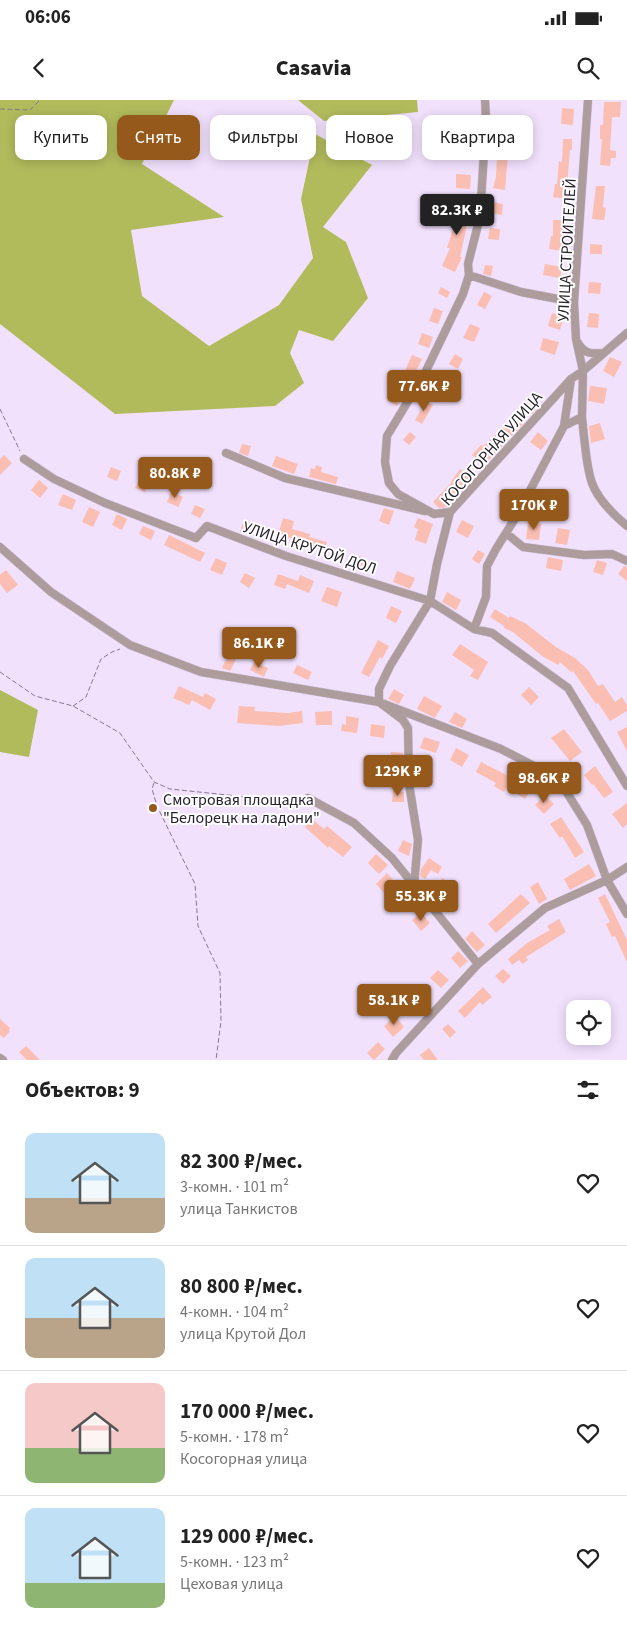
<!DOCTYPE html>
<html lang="ru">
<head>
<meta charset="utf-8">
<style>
	:root { --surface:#fff; --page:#f6f6f6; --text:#222; --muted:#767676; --line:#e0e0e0; --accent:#96591c }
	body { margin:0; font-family:"Source Sans 3",sans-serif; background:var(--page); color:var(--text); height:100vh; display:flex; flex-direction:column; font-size:19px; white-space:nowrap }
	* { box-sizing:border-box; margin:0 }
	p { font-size:16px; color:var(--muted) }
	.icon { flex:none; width:28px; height:28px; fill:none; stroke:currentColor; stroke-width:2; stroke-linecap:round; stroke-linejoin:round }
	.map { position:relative; height:960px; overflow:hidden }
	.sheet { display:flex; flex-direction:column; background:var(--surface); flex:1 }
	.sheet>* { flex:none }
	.banner { position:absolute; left:15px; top:15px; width:598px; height:45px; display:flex; gap:10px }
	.fabs { position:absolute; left:566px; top:900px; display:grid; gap:10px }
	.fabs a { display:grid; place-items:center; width:45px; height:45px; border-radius:10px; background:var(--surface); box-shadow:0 2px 12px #0003; font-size:25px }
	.price { position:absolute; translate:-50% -42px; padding:0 11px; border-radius:5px; background:var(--accent); color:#fff; font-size:16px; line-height:32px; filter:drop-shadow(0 1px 2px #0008) }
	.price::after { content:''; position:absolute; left:50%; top:30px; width:15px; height:11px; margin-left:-8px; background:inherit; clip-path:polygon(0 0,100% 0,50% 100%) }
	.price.on { background:#222; color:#fff }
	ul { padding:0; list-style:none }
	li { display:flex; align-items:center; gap:15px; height:125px; padding:0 25px }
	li+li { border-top:1px solid var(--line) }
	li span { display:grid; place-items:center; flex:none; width:140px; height:100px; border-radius:10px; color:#555 }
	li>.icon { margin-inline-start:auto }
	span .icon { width:60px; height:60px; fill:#fffc; stroke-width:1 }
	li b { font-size:21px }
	h2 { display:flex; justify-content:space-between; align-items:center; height:60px; padding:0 25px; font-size:21px }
	.chip { padding:0 18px; border-radius:10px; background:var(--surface); box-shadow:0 2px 12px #0003; font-size:18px; line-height:45px }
	.chip.on { background:var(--accent); color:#fff }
	.status { display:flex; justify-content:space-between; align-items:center; height:35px; padding:0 25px; background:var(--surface); direction:ltr }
	.status svg { height:14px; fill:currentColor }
	header { display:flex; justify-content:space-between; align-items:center; height:65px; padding:0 25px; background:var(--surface); font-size:22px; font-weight:800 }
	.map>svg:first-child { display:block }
	.forest { fill:#b2bb5c }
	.building { fill:#fabeb2 }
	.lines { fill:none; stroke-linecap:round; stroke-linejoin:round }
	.minor-casing { stroke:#cdbed7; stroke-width:9 }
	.path { stroke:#857a8c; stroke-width:1; stroke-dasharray:5 2.5; stroke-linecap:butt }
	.minor { stroke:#ac9c9c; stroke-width:8 }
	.poi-dot { fill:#96591c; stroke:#fff; stroke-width:2 }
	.labels { text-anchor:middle; stroke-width:4; stroke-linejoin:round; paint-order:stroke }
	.street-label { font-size:16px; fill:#27212b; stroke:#fff }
	.poi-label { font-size:16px; fill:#27212b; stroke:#fff; text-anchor:start }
</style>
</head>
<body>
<div class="status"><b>06:06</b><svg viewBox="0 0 49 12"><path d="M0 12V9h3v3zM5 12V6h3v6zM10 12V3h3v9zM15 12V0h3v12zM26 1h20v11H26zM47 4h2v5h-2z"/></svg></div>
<header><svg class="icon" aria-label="back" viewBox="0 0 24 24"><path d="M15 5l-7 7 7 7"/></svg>Casavia<svg class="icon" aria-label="search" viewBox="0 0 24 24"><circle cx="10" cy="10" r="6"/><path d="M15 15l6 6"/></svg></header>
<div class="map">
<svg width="627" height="960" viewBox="0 0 627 960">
	<rect width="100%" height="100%" fill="#f2e1fd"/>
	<path class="forest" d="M0,0H174L142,64L224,117L131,130L142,196L209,246L279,205L313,158L301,99L315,34L372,65L323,127L346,142L368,198L333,241L299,230L290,253L304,283L275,306L115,314L0,224Z
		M298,0H417L418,12L324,21Z
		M0,590L38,610L29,657L0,652Z"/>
	<path class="building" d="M604,2H621L620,17H612L610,50L616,51V58H611L610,66L600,65L602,39H600V25H603Z
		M562,8L574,9L573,25L561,24Z
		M459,20H474L473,36H459Z
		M498,25L509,26L508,37H497Z
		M563,39H572V50H570L567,85L570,86L568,99L553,97L555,84H557L559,61L562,62Z
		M457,48H471V60H457Z
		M497,54L508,55L505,90L493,88L496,77Z
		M456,74L471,75L470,89L456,88Z
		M596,86H605L603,107L606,108L604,120L592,119Z
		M454,101L469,103L466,130L460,157H462L455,172L442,166L450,148H447L456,119L452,118Z
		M492,102L503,104L502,115L491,113Z
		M553,120H567L564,151L549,149L551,136H553Z
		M490,128L500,129L499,140L488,139Z
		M590,144L602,145V154H590Z
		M545,164L562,167L560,178L543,175Z
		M485,165L493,166L491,176L483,174Z
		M589,182L601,183L600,194L588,193Z
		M441,187L450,192L447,198L438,193Z
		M484,192L492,196L485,209L477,205Z
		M434,208L443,211L438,224L429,221Z
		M552,213L564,217L560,230L548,226Z
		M589,213L599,214L598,228L587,227Z
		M470,224L480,228L474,242L463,238Z
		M422,233L433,237L429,248L418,244Z
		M543,238L559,242L555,255L540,250Z
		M455,254L463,259L458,269L449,264Z
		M412,255L422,259L409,286L397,306L387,300L395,287L397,288Z
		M610,257L622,262L614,277L603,271Z
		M443,276L451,282L443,293L434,287Z
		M590,286L607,288L604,304L588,301Z
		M529,300L538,307L532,314L523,307Z
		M426,301L433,305L422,324L415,320Z
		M513,317H515L523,324L484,365L472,355L481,345L483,346L501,330Z
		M600,323L605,339L591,343L589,326Z
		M410,332L416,337L409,345L403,340Z
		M538,332L548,341L541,350L530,342Z
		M242,344L251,346L248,356L239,353Z
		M4,355L12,363L0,375V359Z
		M276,356L298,364L294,374L272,366Z
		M316,365L322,367L321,372L338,377L336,384L309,377L311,368L315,369Z
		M111,367L121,371L117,381L107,377Z
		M460,369L471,377L447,407L439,408L433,402L452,382H451Z
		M140,378L150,382L145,392L135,388Z
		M39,380L48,388L40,398L31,390Z
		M171,392L183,397L178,407L167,402Z
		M63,394L76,400L72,410L58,405Z
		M195,405L205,409L200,418L191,414Z
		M89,407L100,412L93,427L82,422Z
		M384,408L394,411L389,425L379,421Z
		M117,414L127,419L122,430L112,425Z
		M283,418L294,421L292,429L310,434L309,437L327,442L324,451L306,446L305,449L293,446L294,439L278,435Z
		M418,418L433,424L426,444L415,440L418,429L414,427Z
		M244,420L268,428L265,438L240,432Z
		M462,420L474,426L468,438L456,432Z
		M528,423L541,424L539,440L526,439Z
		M143,426L155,431L151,440L139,434Z
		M558,428L570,430L567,445L555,443Z
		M169,435L205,453L200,462L164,445Z
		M478,450L485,454L479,464L472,459Z
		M352,454L365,458L361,472L348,468Z
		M548,457L563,460L561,471L546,468Z
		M216,458L227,463L222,475L210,470Z
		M597,460L607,463L603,475L593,472Z
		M624,466L627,467V481L618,474Z
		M6,470L18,485L7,493L0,484V475Z
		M397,471L415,478L410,489L393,482Z
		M245,473L255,478L249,488L240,482Z
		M278,474L298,481L300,475L314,481L309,493L287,484L285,489L274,485Z
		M327,487L342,492L337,507L321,501Z
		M447,492L461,500L456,510L442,502Z
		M391,506L402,511L396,523L386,518Z
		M495,509L509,518L510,516L525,523L556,547L575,558L588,570L598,586L603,584L615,602L622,597L627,605V611L610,621L598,603L596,604L573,571L571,572L560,562L558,565L542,556L513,532L504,528V526L490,517Z
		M378,540L389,546L382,559L380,557L369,577L361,573Z
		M460,544L488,562L478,580L470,576L474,570L452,555Z
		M228,555L236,559L230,571L222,568Z
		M254,562L268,568L264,577L250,570Z
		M297,565L312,572L308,580L293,573Z
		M179,586L203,597L205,593L216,599L210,610L192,600L189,605L173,598Z
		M529,587L539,597L531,605L521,595Z
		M394,589L404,595L399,604L388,599Z
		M424,596L442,606L435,618L417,609Z
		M239,606L255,607L254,611L288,613L302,611L303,623L278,626L237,623Z
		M332,611V625H316L315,612Z
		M455,612L467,619L462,628L449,622Z
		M346,616L359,618L357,633L341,631L342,624L346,625Z
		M371,624L385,626L384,638L370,636Z
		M627,627V651L617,632Z
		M564,629L582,652L570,661L551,638Z
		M424,637L440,642L436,653L420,648Z
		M456,648L469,655L462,667L450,660Z
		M391,652L403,653V664L390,663Z
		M481,662L520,682L521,681L532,688L525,699L507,687L504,692L494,686L496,683L476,672Z
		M595,666L613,692L604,698L593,684L592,685L584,675Z
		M393,691L404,692V702H392Z
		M545,695L554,704L544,714L535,705Z
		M627,703V724L623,728L612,714Z
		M561,717L584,752L575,758L562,736L560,738L550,724Z
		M312,719L324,729L327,726L352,747L343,757L329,746L328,748L305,727Z
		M403,740L412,744L409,756L398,751Z
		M376,754L388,765L379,774L368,763Z
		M429,758L442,767L438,774L431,770L425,779L420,776L421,769Z
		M589,764L596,776L570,790L564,779Z
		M387,773L394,781L390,784L398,792L390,799L376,784Z
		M443,778L449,784L442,788L449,795L443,801L435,792L429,794L428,793Z
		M538,782L547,799L539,804L530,787Z
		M521,794L530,803L496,833L488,824Z
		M605,794L627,840V862L615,836L612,837L606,824L610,822L598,798Z
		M421,813L430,823L421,831L412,820Z
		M559,819L566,832L526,857L528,860L523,864L519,860L512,865L508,859L527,843L550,830L547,826Z
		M472,831L485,845L477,852L465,839Z
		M458,851L468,861L460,868L451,858Z
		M503,869L511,876L503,884L495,876Z
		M438,870L449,880L441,888L430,878Z
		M483,887L492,897L482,905L480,902L465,918L458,911Z
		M416,889L427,901L420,908L415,902L410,906L405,900Z
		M395,916L404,927L393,937L384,926Z
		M0,919L10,928L9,930L10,931L4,938L0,935Z
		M448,924L456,932L450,938L442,929Z
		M378,942L385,949L374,960L367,953Z
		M26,946L40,960H27L19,952Z
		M429,948L438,960H424L420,955Z"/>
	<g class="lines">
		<g class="minor-casing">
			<path id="minor" d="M469,175L521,192L574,202
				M578,243C584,254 592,254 603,253
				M582,317C584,335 586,367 592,383C598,400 614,415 627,426
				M564,326L582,317L583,271L576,239L574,202L588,0
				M226,353L285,378L425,411
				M24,359L54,379L105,403L196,438L207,426L286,456L430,501L474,529L492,533L568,588L627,686
				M450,412L434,414L398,394L389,383L385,362L387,336L425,273L463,194L469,175L468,164L480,117L486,20L485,0
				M506,433L523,447L584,455L612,454L627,461
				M0,447L51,492L130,545L201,572L379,602L501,649L534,666L564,688L587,725L607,780L627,814
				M474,529L486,497L487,466L496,449L516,417L564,326L571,279
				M308,698L354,723L392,758L478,864
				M414,786L418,740L409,684L408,628L403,620L379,602V589L390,566L430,501L437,464L450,412L571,279L583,271L627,233
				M0,958L3,960
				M392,960L396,953L478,864L545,808L607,780L627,767"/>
		</g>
		<path class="path" d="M0,9L30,10L40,0
			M0,309L20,351
			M0,572L35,596L73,606L120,633L154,682L170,689L247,697L260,705L300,699
			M73,606L86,597L101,559L112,552L120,549
			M154,683L152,689L157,706L195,784L198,826L220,873L221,921L216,960"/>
		<use href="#minor" class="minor"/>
	</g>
	<circle class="poi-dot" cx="153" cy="708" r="5"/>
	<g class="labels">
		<g class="street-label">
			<text transform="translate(566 150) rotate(-87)" y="6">УЛИЦА СТРОИТЕЛЕЙ</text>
			<text transform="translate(491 348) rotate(-49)" y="6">КОСОГОРНАЯ УЛИЦА</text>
			<text transform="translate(310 447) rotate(18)" y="6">УЛИЦА КРУТОЙ ДОЛ</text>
		</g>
		<g class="poi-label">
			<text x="163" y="705">Смотровая площадка<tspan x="163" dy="18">"Белорецк на ладони"</tspan></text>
		</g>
	</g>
</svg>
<div class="fabs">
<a><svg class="icon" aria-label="locate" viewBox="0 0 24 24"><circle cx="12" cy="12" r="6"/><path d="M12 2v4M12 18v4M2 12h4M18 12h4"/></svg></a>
</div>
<b class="price on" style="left:457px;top:136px">82.3K ₽</b>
<b class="price" style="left:424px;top:312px">77.6K ₽</b>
<b class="price" style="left:175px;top:399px">80.8K ₽</b>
<b class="price" style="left:534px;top:431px">170K ₽</b>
<b class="price" style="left:259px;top:569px">86.1K ₽</b>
<b class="price" style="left:398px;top:697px">129K ₽</b>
<b class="price" style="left:544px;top:704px">98.6K ₽</b>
<b class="price" style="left:421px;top:822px">55.3K ₽</b>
<b class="price" style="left:394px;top:926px">58.1K ₽</b>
<div class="banner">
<a class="chip">Купить</a>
<a class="chip on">Снять</a>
<a class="chip">Фильтры</a>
<a class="chip">Новое</a>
<a class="chip">Квартира</a>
</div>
</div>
<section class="sheet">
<h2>Объектов: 9<svg class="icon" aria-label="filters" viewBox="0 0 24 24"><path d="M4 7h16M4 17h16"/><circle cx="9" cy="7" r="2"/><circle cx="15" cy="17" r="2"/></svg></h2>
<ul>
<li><span style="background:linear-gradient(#bfe0f5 65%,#b9a48a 0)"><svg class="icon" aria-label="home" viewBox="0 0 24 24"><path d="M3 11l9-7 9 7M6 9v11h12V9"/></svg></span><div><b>82 300 ₽/мес.</b><p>3-комн. · 101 m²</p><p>улица Танкистов</p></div><svg class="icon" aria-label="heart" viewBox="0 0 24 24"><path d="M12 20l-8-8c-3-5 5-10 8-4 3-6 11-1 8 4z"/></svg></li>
<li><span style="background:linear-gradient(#bfe0f5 60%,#b9a48a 0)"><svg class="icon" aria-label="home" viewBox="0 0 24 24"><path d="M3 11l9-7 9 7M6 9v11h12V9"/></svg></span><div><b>80 800 ₽/мес.</b><p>4-комн. · 104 m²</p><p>улица Крутой Дол</p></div><svg class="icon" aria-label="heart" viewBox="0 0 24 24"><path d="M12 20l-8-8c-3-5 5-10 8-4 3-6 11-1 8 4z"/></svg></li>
<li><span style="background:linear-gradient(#f6c9c9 65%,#8fb573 0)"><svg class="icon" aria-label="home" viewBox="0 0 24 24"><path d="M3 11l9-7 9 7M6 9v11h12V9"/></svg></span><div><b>170 000 ₽/мес.</b><p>5-комн. · 178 m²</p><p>Косогорная улица</p></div><svg class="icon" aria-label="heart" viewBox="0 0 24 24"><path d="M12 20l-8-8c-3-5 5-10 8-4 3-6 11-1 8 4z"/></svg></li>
<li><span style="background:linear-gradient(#bfe0f5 75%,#8fb573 0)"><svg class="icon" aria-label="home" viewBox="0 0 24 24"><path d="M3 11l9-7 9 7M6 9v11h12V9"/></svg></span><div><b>129 000 ₽/мес.</b><p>5-комн. · 123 m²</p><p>Цеховая улица</p></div><svg class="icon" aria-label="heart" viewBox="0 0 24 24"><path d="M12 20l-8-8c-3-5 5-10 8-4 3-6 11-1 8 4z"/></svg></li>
</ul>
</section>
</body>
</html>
